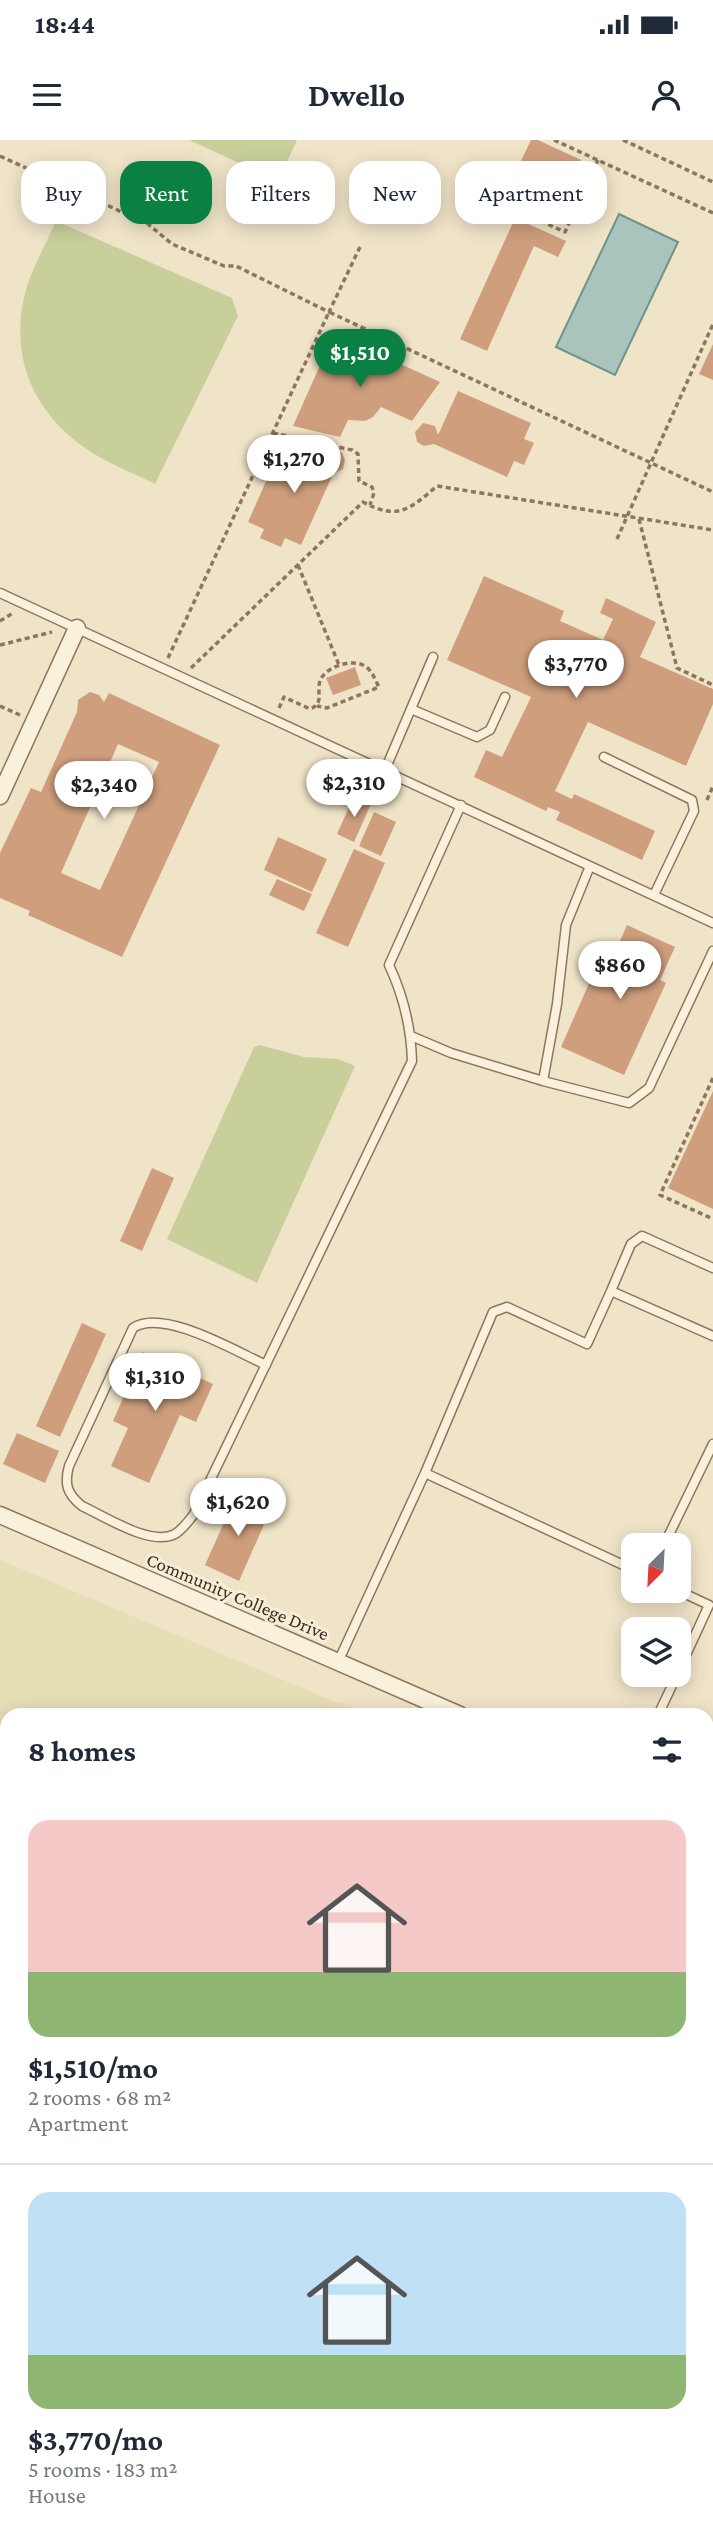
<!DOCTYPE html>
<html lang="en">
<head>
<meta charset="utf-8">
<style>
	:root { --surface:#fff; --page:#f6f6f7; --text:#1f2937; --muted:#747a83; --line:#e0e1e3; --accent:#0b8043 }
	body { margin:0; font-family:"Crimson Pro",serif; background:var(--page); color:var(--text); height:100vh; display:flex; flex-direction:column; font-size:26px; white-space:nowrap }
	* { box-sizing:border-box; margin:0 }
	p { font-size:23px; color:var(--muted) }
	.icon { flex:none; width:38px; height:38px; fill:none; stroke:currentColor; stroke-width:2; stroke-linecap:round; stroke-linejoin:round }
	.map { position:relative; flex:1; overflow:hidden }
	.details { position:absolute; left:0px; top:1568px; width:714px; height:840px; display:flex; flex-direction:column; background:var(--surface); border-radius:21px 21px 0 0; box-shadow:0 4px 18px #0003 }
	.details>* { flex:none }
	.top-card { position:absolute; left:21px; top:21px; width:672px; height:63px; display:flex; gap:14px }
	.needle { width:46px; rotate:204deg }
	.fabs { position:absolute; left:621px; top:1393px; display:grid; gap:14px }
	.fabs a { display:grid; place-items:center; width:70px; height:70px; border-radius:14px; background:var(--surface); box-shadow:0 4px 18px #0003; font-size:35px }
	.price { position:absolute; translate:-50% -60px; padding:0 16px; border-radius:24px; background:#fff; color:#222; font-size:23px; line-height:46px; filter:drop-shadow(0 2px 4px #0008) }
	.price::after { content:''; position:absolute; left:50%; top:42px; width:21px; height:16px; margin-left:-10px; background:inherit; clip-path:polygon(0 0,100% 0,50% 100%) }
	.price.on { background:var(--accent); color:#fff }
	ul { padding:0; list-style:none }
	li { display:grid; align-content:center; gap:14px; height:371px; padding:0 28px }
	li+li { border-top:2px solid var(--line) }
	li span { display:grid; place-items:center; height:217px; border-radius:21px; color:#555 }
	li>.icon { margin-inline-start:auto }
	span .icon { width:126px; height:126px; fill:#fffc; stroke-width:1 }
	li b { font-size:30px }
	h2 { display:flex; justify-content:space-between; align-items:center; height:84px; padding:0 28px; font-size:30px }
	.pill { padding:0 24px; border-radius:21px; background:var(--surface); box-shadow:0 4px 18px #0003; font-size:24px; line-height:63px }
	.pill.on { background:var(--accent); color:#fff }
	.status { display:flex; justify-content:space-between; align-items:center; height:49px; padding:0 35px; background:var(--surface); direction:ltr }
	.status svg { height:19px; fill:currentColor }
	header { display:flex; justify-content:space-between; align-items:center; height:91px; padding:0 28px; background:var(--surface); font-size:32px; font-weight:700 }
	.map>svg:first-child { display:block }
	.farmland { fill:#e6deb5 }
	.green { fill:#c9cf9b }
	.water { fill:#a9c4bc; stroke:#6f938a; stroke-width:2 }
	.lines { fill:none; stroke-linecap:round; stroke-linejoin:round }
	.stream { stroke:#6f938a; stroke-width:6 }
	.building { fill:#cf9f7d; fill-rule:evenodd }
	.service-casing { stroke:#8d765c; stroke-width:11 }
	.minor-casing { stroke:#8d765c; stroke-width:19 }
	.tertiary-casing { stroke:#8d765c; stroke-width:23 }
	.path { stroke:#8d765c; stroke-width:3.5; stroke-dasharray:5 3.5; stroke-linecap:butt }
	.service { stroke:#faf1dc; stroke-width:8 }
	.minor { stroke:#faf1dc; stroke-width:16 }
	.tertiary { stroke:#faf1dc; stroke-width:19 }
	.labels { text-anchor:middle; stroke-width:6; stroke-linejoin:round; paint-order:stroke }
	.street-label { font-size:19px; fill:#3d2e20; stroke:#f7eed8 }
</style>
</head>
<body>
<div class="status"><b>18:44</b><svg viewBox="0 0 49 12"><path d="M0 12V9h3v3zM5 12V6h3v6zM10 12V3h3v9zM15 12V0h3v12zM26 1h20v11H26zM47 4h2v5h-2z"/></svg></div>
<header><svg class="icon" aria-label="menu" viewBox="0 0 24 24"><path d="M4 6h16M4 12h16M4 18h16"/></svg>Dwello<svg class="icon" aria-label="person" viewBox="0 0 24 24"><circle cx="12" cy="8" r="4"/><path d="M4 21q1-7 8-7t8 7"/></svg></header>
<div class="map">
<svg width="713" height="2408" viewBox="0 0 713 2408">
	<rect width="100%" height="100%" fill="#f0e4c8"/>
	<path class="farmland" d="M0,1420L366,1575H7V2401H661L658,2408H0Z
		M707,2008L713,2012V2293L707,2305Z"/>
	<path class="green" d="M189,0H297L278,41Z
		M56,81L232,158L238,176L155,344C133,333 109,324 88,310C29,270 6,209 29,140C37,120 47,101 56,81Z
		M260,905L304,917L338,919L355,926L257,1143L167,1099L254,907Z"/>
	<path class="water" d="M619,74L678,102L615,235L556,207Z"/>
	<g class="lines">
		<path class="stream" d="M707,2261L713,2248
			M0,2335L7,2337
			M186,2401L206,2408
			M637,2408L640,2401"/>
	</g>
	<path class="building" d="M531,0H538L581,20L555,76L501,51L513,24L518,27Z
		M515,78L566,101L558,117L534,106L487,211L460,199Z
		M334,194L440,242L412,281L381,267L373,277L365,281L348,280L340,297L293,286Z
		M713,204V240L699,234Z
		M458,251L531,283L524,299L534,303L524,325L514,321L507,337L434,304L424,306L417,302L415,292L423,283L435,286L438,295Z
		M282,305L321,322L326,312L336,310L342,313L345,320L343,329L333,334L301,405L285,398L281,407L260,398L264,389L248,382Z
		M484,436L564,471L560,481L603,500L613,479L600,473L606,458L656,482L640,517L713,549V564L686,626L588,582L555,651L572,659L574,654L655,691L642,720L556,680L560,672L548,667L546,671L474,637L486,610L502,617L531,557L447,520Z
		M355,527L361,545L333,555L326,538Z
		M90,552L99,555L104,562L109,553L220,605L122,817L28,775L30,771L0,758V713L31,648L41,652L77,572L78,560ZM118,604L159,622L100,750L61,733Z
		M354,656L371,664L354,702L337,694Z
		M374,672L396,682L381,716L359,706Z
		M278,697L327,719L312,752L264,730Z
		M354,709L385,723L348,807L316,793Z
		M277,739L312,754L304,771L269,755Z
		M627,785L675,807L660,840L666,843L624,935L561,907L602,814L612,819Z
		M713,951V1069L668,1048Z
		M152,1028L174,1038L142,1111L120,1101Z
		M82,1183L106,1194L60,1297L36,1286Z
		M143,1212L213,1244L196,1282L180,1275L149,1343L111,1326L128,1288L113,1281Z
		M17,1293L59,1311L45,1343L3,1324Z
		M236,1356L270,1371L239,1441L205,1425Z"/>
	<g class="lines">
		<g class="service-casing">
			<path id="service" d="M0,453L713,783
				M411,569L477,597L490,590L505,557
				M604,617L692,660L694,671L654,755
				M385,630L433,517
				M590,726L566,785L557,864L543,941L629,963L649,948L713,811
				M411,896L451,913L543,941
				M611,1151L631,1104L642,1096L713,1128
				M266,1225C235,1211 163,1168 133,1188L69,1326C64,1344 67,1354 82,1366C104,1376 151,1407 175,1394C183,1389 188,1382 194,1374L412,921C411,887 404,857 389,825L461,665
				M425,1333L493,1172L507,1167L587,1204L611,1151L713,1196
				M664,1405L713,1304
				M679,1451L709,1465L679,1530
				M338,1522L425,1333L634,1430
				M658,1575L677,1535"/>
		</g>
		<g class="minor-casing">
			<path id="minor" d="M0,656L77,488
				M0,1375L460,1575
				M707,1868L713,1865
				M707,1901L713,1920"/>
		</g>
		<g class="tertiary-casing">
			<path id="tertiary" d="M709,2408L713,2400"/>
		</g>
		<path class="path" d="M554,0L713,73
			M623,0L713,42
			M0,16L148,84L172,104L224,126H236L329,172L360,107
			M525,74L565,92L598,20
			M273,293L352,310L358,314L359,341L372,347L374,353L370,365
			M639,379L677,528L713,545
			M617,399L713,184
			M298,425L339,525
			M0,481L13,473
			M0,505L52,492
			M168,518L329,172L713,352
			M191,528L363,362C398,381 410,369 437,346L713,390
			M0,566L20,575
			M279,568L284,557L310,569C325,563 316,553 320,541C325,527 350,519 363,525C372,529 375,540 379,547L327,568L317,566
			M707,660L713,646
			M713,938L660,1055L713,1079"/>
		<use href="#service" class="service"/>
		<use href="#minor" class="minor"/>
		<use href="#tertiary" class="tertiary"/>
	</g>
	<g class="labels">
		<g class="street-label">
			<text transform="translate(238 1456) rotate(23)" y="7">Community College Drive</text>
		</g>
	</g>
</svg>
<div class="fabs">
<a><svg class="needle" viewBox="-14 -14 28 28"><path d="M0-13l5 13h-10z" fill="#e53935"/><path d="M0 13l5-13h-10z" fill="#747a83"/></svg></a>
<a><svg class="icon" aria-label="layers" viewBox="0 0 24 24"><path d="M12 4l9 5-9 5-9-5zM3 14l9 5 9-5"/></svg></a>
</div>
<b class="price on" style="left:360px;top:249px">$1,510</b>
<b class="price" style="left:294px;top:355px">$1,270</b>
<b class="price" style="left:576px;top:560px">$3,770</b>
<b class="price" style="left:354px;top:679px">$2,310</b>
<b class="price" style="left:104px;top:681px">$2,340</b>
<b class="price" style="left:620px;top:861px">$860</b>
<b class="price" style="left:155px;top:1273px">$1,310</b>
<b class="price" style="left:238px;top:1398px">$1,620</b>
<div class="top-card">
<a class="pill">Buy</a>
<a class="pill on">Rent</a>
<a class="pill">Filters</a>
<a class="pill">New</a>
<a class="pill">Apartment</a>
</div>
<section class="details">
<h2>8 homes<svg class="icon" aria-label="filters" viewBox="0 0 24 24"><path d="M4 7h16M4 17h16"/><circle cx="9" cy="7" r="2"/><circle cx="15" cy="17" r="2"/></svg></h2>
<ul>
<li><span style="background:linear-gradient(#f6c9c9 70%,#8fb573 0)"><svg class="icon" aria-label="home" viewBox="0 0 24 24"><path d="M3 11l9-7 9 7M6 9v11h12V9"/></svg></span><div><b>$1,510/mo</b><p>2 rooms · 68 m²</p><p>Apartment</p></div></li>
<li><span style="background:linear-gradient(#bfe0f5 75%,#8fb573 0)"><svg class="icon" aria-label="home" viewBox="0 0 24 24"><path d="M3 11l9-7 9 7M6 9v11h12V9"/></svg></span><div><b>$3,770/mo</b><p>5 rooms · 183 m²</p><p>House</p></div></li>
</ul>
</section>
</div>
</body>
</html>
